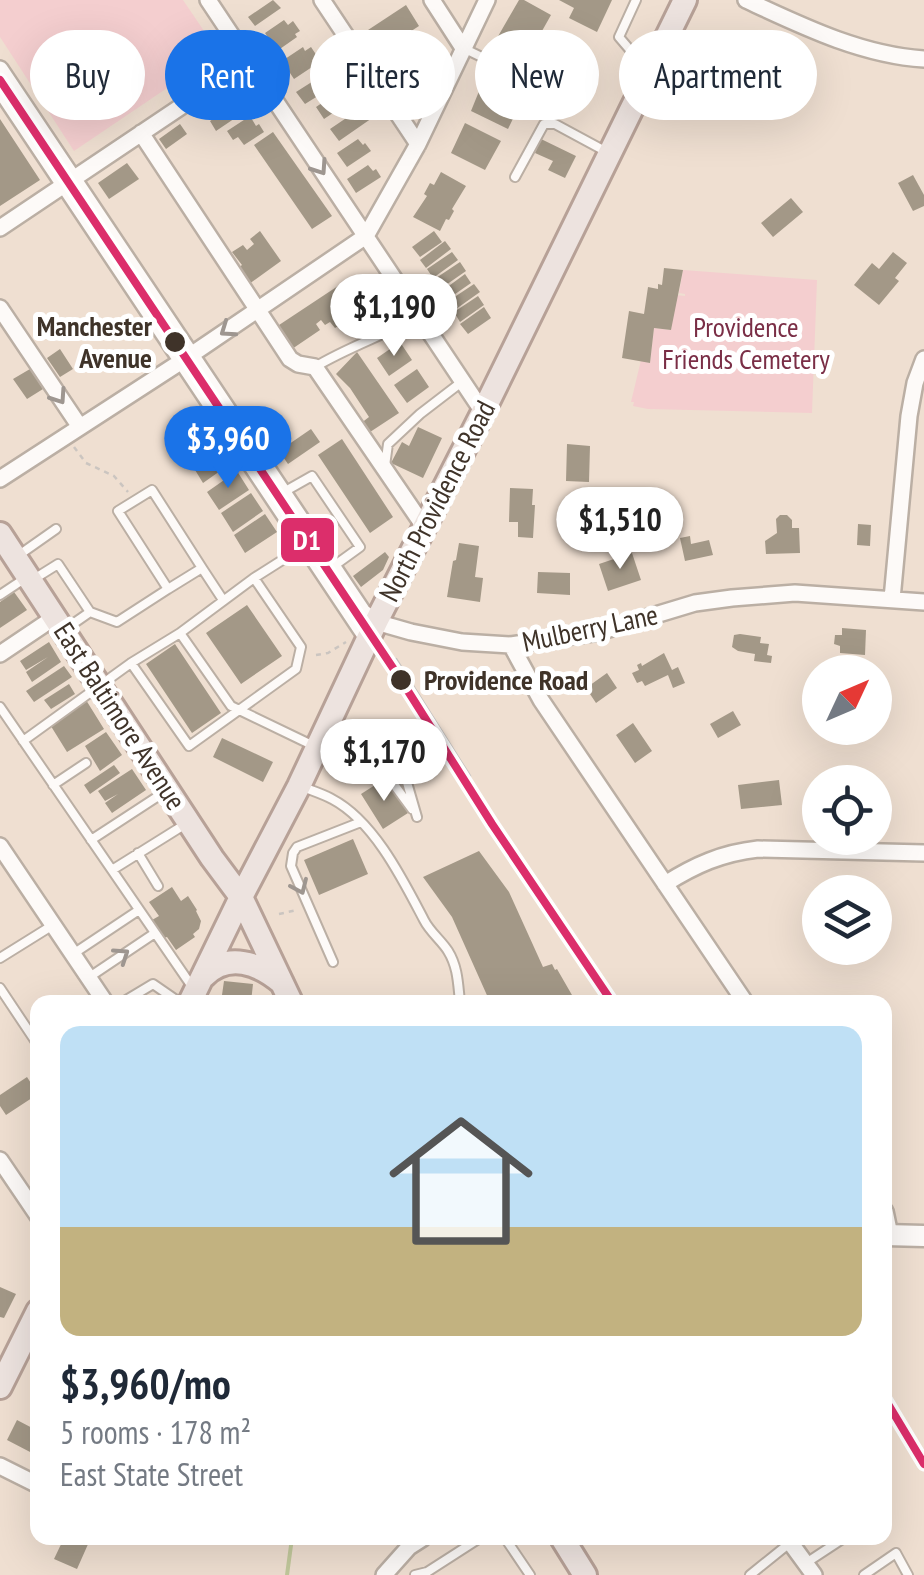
<!DOCTYPE html>
<html lang="en">
<head>
<meta charset="utf-8">
<style>
	:root { --surface:#fff; --page:#f6f6f7; --text:#1f2937; --muted:#747a83; --line:#e0e1e3; --accent:#1a73e8 }
	body { margin:0; font-family:"PT Sans Narrow",sans-serif; background:var(--page); color:var(--text); height:100vh; display:flex; flex-direction:column; font-size:38px; white-space:nowrap }
	* { box-sizing:border-box; margin:0 }
	p { font-size:32px; color:var(--muted) }
	.icon { flex:none; width:55px; height:55px; fill:none; stroke:currentColor; stroke-width:2; stroke-linecap:round; stroke-linejoin:round }
	.map { position:relative; flex:1; overflow:hidden }
	.details { position:absolute; left:30px; top:995px; width:862px; height:550px; display:flex; flex-direction:column; background:var(--surface); border-radius:20px; box-shadow:0 10px 40px #0002 }
	.details>* { flex:none }
	.guide { position:absolute; left:30px; top:30px; width:865px; height:90px; display:flex; gap:20px }
	.needle { width:65px; rotate:46deg }
	.tools { position:absolute; left:802px; top:655px; display:grid; gap:20px }
	.tools a { display:grid; place-items:center; width:90px; height:90px; border-radius:50%; background:var(--surface); box-shadow:0 10px 40px #0002; font-size:50px }
	.price { position:absolute; translate:-50% -85px; padding:0 22px; border-radius:35px; background:#fff; color:#222; font-size:32px; line-height:65px; filter:drop-shadow(0 2px 5px #0008) }
	.price::after { content:''; position:absolute; left:50%; top:60px; width:30px; height:22px; margin-left:-15px; background:inherit; clip-path:polygon(0 0,100% 0,50% 100%) }
	.price.on { background:var(--accent); color:#fff }
	ul { padding:0; list-style:none }
	li { display:grid; align-content:center; gap:20px; height:530px; padding:0 30px }
	li+li { border-top:2px solid var(--line) }
	li span { display:grid; place-items:center; height:310px; border-radius:20px; color:#555 }
	li>.icon { margin-inline-start:auto }
	span .icon { width:180px; height:180px; fill:#fffc; stroke-width:1 }
	li b { font-size:42px }
	.chip { padding:0 35px; border-radius:45px; background:var(--surface); box-shadow:0 10px 40px #0002; font-size:35px; line-height:90px }
	.chip.on { background:var(--accent); color:#fff }
	.map>svg:first-child { display:block }
	.green { fill:#f4cecf }
	.lines { fill:none; stroke-linecap:round; stroke-linejoin:round }
	.stream { stroke:#c2c99c; stroke-width:4 }
	.building { fill:#a39887 }
	.lane-casing { stroke:#bbafa4; stroke-width:12 }
	.street-casing { stroke:#bbafa4; stroke-width:20 }
	.secondary-casing { stroke:#bbafa4; stroke-width:25 }
	.primary-casing { stroke:#b7a197; stroke-width:28 }
	.path { stroke:#cbc5c0; stroke-width:2.5; stroke-dasharray:5 5; stroke-linecap:butt }
	.lane { stroke:#fdfaf8; stroke-width:8 }
	.street { stroke:#fdfaf8; stroke-width:15 }
	.secondary { stroke:#fdfaf8; stroke-width:20 }
	.primary { stroke:#ede3df; stroke-width:22 }
	.tram { stroke:#c6c2be; stroke-width:2.5 }
	.tram-1-casing { stroke:#fff; stroke-width:15 }
	.tram-1 { stroke:#dc2e6b; stroke-width:8 }
	.oneway { stroke:#9e9690 }
	.stop-dot { fill:#3f3329; stroke:#fff; stroke-width:4 }
	.labels { text-anchor:middle; stroke-width:10; stroke-linejoin:round; paint-order:stroke }
	.stop-label { font-size:28px; font-weight:bold; fill:#3f3329; stroke:#fff; text-anchor:end }
	.park-label { font-size:28px; fill:#7a2e46; stroke:#fff }
	.street-label { font-size:28px; fill:#3f3329; stroke:#fff }
	.line-badge { stroke:#fff; stroke-width:4 }
	.badge-label { font-size:28px; text-anchor:middle; font-weight:bold; fill:#fff }
</style>
</head>
<body>
<div class="map">
<svg width="924" height="1575" viewBox="0 0 924 1575">
	<rect width="100%" height="100%" fill="#efdfd1"/>
	<path class="green" d="M0,0H183L219,53L74,151L0,37Z
		M683,270L817,280L812,413L648,409L633,406L634,402H631L641,360L650,363L654,328L671,330L676,295L685,296V294L679,293Z"/>
	<g class="lines">
		<path class="stream" d="M287,1575L292,1538"/>
	</g>
	<path class="building" d="M273,0L281,8L255,26L248,17Z
		M519,0H524L551,15L524,63L493,45Z
		M559,0H612L597,32L569,18L574,8Z
		M406,5L419,26L399,39L409,50L407,51L424,76L407,86L368,30Z
		M284,20L288,25L293,21L300,31L295,34L297,37L277,51L265,33Z
		M303,47L305,51L311,47L317,56L312,60L315,65L294,79L282,61Z
		M345,50L357,67L344,76L332,59Z
		M329,71L335,81L327,86L329,89L305,104L296,92Z
		M484,79L523,98L508,129L471,111Z
		M353,82L361,94L324,119L316,107Z
		M244,98L250,108L216,131L210,121Z
		M367,104L375,116L339,141L330,129Z
		M250,116L256,126L259,124L264,132L244,145L238,137L233,140L227,131Z
		M0,119L40,180L0,206Z
		M465,123L501,141L485,170L451,153Z
		M180,124L187,134L166,149L159,139Z
		M273,132L332,216L312,229L254,145Z
		M358,139L363,145L365,143L371,151L347,167L337,153Z
		M541,139L576,156L565,178L548,170L553,161L535,153Z
		M127,163L139,179L109,199L98,183Z
		M368,165L373,171L376,169L381,177L356,193L347,179Z
		M441,172L466,186L452,209L454,211L449,220L446,219L440,231L413,217L427,196L424,194L430,183L434,185Z
		M913,175L924,195V206L913,211L898,183Z
		M791,198L803,212L773,237L761,223Z
		M260,231L281,261L249,284L238,268L242,265L232,252L243,245L247,250L254,244L250,239Z
		M434,231L442,242L420,257L412,247Z
		M445,241L451,249L426,268L420,260Z
		M452,252L458,260L433,278L427,269Z
		M893,252L907,263L895,278L899,281L879,305L854,285L872,263L879,269Z
		M460,262L466,271L443,287L436,278Z
		M664,268L683,270L671,330L654,328L650,363L622,358L629,311L644,314L648,287L658,289V284L662,285Z
		M465,274L471,283L448,299L442,291Z
		M344,282L358,303L337,317L342,324L335,328L330,322L325,325L321,320L316,324L320,330L292,349L273,329Z
		M474,284L480,292L456,309L450,300Z
		M478,296L484,305L460,322L454,312Z
		M484,307L491,318L468,334L460,324Z
		M400,342L412,360L389,376L377,358Z
		M60,349L73,369L60,377L47,358Z
		M357,352L399,413L367,434L360,424L369,417L350,388L336,374Z
		M30,369L43,389L27,399L13,379Z
		M417,369L429,387L407,403L394,385Z
		M418,427L442,438L423,478L391,463L402,442L409,446Z
		M311,429L320,442L288,464L279,451Z
		M342,439L393,517L370,533L318,455Z
		M567,444L590,446L589,482L566,481Z
		M219,446L230,464L203,483L192,465Z
		M237,471L249,490L219,510L207,492Z
		M510,488L533,489L532,505H535L533,538L518,537V522H509Z
		M251,493L263,511L233,532L221,513Z
		M265,514L277,532L245,553L234,535Z
		M780,515H787L792,520V528H799L800,553L766,554L765,541L777,533L776,519Z
		M858,524L871,525L870,546L857,545Z
		M690,536L691,544L709,540L713,555L685,561L680,538Z
		M459,543L479,546L475,577L483,578L480,602L447,597L453,561L456,560Z
		M385,552L389,557L383,570L361,587L353,576Z
		M632,553L641,580L608,591L599,564Z
		M538,572L570,573V595L537,593Z
		M14,592L27,610L0,628V602Z
		M247,605L282,656L241,684L206,633Z
		M842,628L866,630L865,655L840,653V646L834,644L835,635H842Z
		M740,634L761,637L760,643L769,644L767,655L772,656L771,663L754,661L755,654L738,651L732,647L734,635Z
		M49,642L61,662L32,682L26,672L48,657L26,670L20,661Z
		M175,644L221,713L192,733L146,664Z
		M664,653L672,670L678,667L685,683L673,688L668,675L645,686L642,681L637,683L632,673L639,670L637,665L641,663L642,666Z
		M64,666L72,677L34,702L26,691Z
		M607,673L617,688L596,703L586,688Z
		M69,684L75,694L51,709L44,700Z
		M86,700L104,729L67,752L49,723Z
		M733,711L741,725L718,738L710,724Z
		M633,723L652,751L635,763L616,735Z
		M106,732L122,755L100,771L85,746Z
		M222,738L273,762L263,782L213,757Z
		M114,765L120,773L90,794L84,785Z
		M132,769L146,790L112,813L105,803L118,794L105,801L98,791Z
		M386,778L408,813L383,829L361,794Z
		M779,780L782,805L741,809L738,785Z
		M353,839L368,874L319,895L304,860Z
		M479,851L509,892L543,967L552,964L555,970L557,969L576,1002H490L452,917L423,877Z
		M172,887L181,901L188,896L197,910L196,911L201,921L199,929L193,934L195,937L176,950L167,937L164,938L152,920L159,916L149,902Z
		M224,981L253,984L251,1002H221Z
		M27,1077L38,1094L6,1115L0,1106V1095Z
		M0,1287L16,1294L4,1318L0,1317Z
		M17,1420L38,1431V1442L32,1453L7,1440Z
		M64,1538H80L89,1542L77,1569L54,1559Z"/>
	<g class="lines">
		<g class="lane-casing">
			<path id="lane" d="M636,0L619,37L648,71
				M463,48L552,91
				M515,177L544,124H555L605,151
				M315,367C348,347 385,335 419,316
				M385,466L388,444L420,414L463,381
				M282,493L312,476L360,547L331,568
				M306,545L254,578L180,633L231,706L314,746
				M19,555L56,529
				M202,568L223,600
				M34,579L58,564L90,612
				M0,595L24,579
				M67,628L90,612L117,622L168,589L118,511L152,490L202,568L168,589
				M131,663L189,746L296,669L301,647L254,578
				M0,707L193,988
				M371,737L406,779L417,817
				M23,741L131,663L180,633
				M377,749L389,777
				M53,785L86,763
				M395,786L412,809
				M303,787C313,791 323,794 332,799C374,821 403,880 424,920C430,932 441,940 448,951C458,967 458,984 460,1002
				M91,840L163,793
				M138,853L158,886
				M112,870L184,825
				M73,954L139,910
				M0,958L53,925
				M333,962L291,866L293,853L297,847L361,822
				M88,978L155,933
				M0,988L38,1045
				M123,1002L153,984L179,1002
				M505,1538L530,1575
				M806,1563L844,1538
				M415,1575L427,1572L480,1538
				M750,1575L791,1542
				M864,1575L896,1553L908,1575"/>
		</g>
		<g class="street-casing">
			<path id="street" d="M208,0L483,412
				M322,0L418,144
				M432,0L463,48
				M746,0C802,26 861,55 924,59
				M0,69L363,612L376,622L411,632L462,642L511,645L599,632L695,603L732,598L795,593L924,602
				M0,89L368,640
				M141,133L290,359L298,364L315,367L425,528
				M0,228L249,61
				M0,308L80,427
				M0,479L182,361L366,236L418,144L487,0
				M892,599L909,416L915,383L924,359
				M511,645L541,700L745,1002
				M0,654L55,617
				M0,846L105,1002
				M665,884C695,865 722,853 758,849L924,853
				M0,1160L38,1216
				M885,1211L890,1235
				M0,1466L38,1485
				M787,1538L814,1575
				M384,1575L409,1547L423,1538"/>
		</g>
		<g class="secondary-casing">
			<path id="secondary" d="M885,1235L924,1236"/>
		</g>
		<g class="primary-casing">
			<path id="primary" d="M0,534L212,858L241,897L291,1002
				M204,976C228,952 259,963 282,983
				M190,1002L241,897L299,786L376,622L483,412L685,0
				M0,1387L38,1311
				M562,1538L585,1575"/>
		</g>
		<path class="path" d="M74,447L86,463L114,476L128,492
			M316,655L328,653L346,642
			M279,914L297,910"/>
		<use href="#lane" class="lane"/>
		<use href="#street" class="street"/>
		<use href="#secondary" class="secondary"/>
		<use href="#primary" class="primary"/>
		<path class="tram" d="M396,659L470,776"/>
		<g class="tram-1-casing">
			<path id="tram-1" d="M0,80L401,680L492,824L612,1002
				M885,1399L924,1464"/>
		</g>
		<use href="#tram-1" class="tram-1"/>
	</g>
	<defs><path id="oneway-chevron" d="M-2-3.5L2.5 0L-2 3.5" fill="none" stroke-width="1.6" stroke-linecap="round" stroke-linejoin="round" transform="scale(2.5)"/></defs>
	<g class="oneway">
		<use href="#oneway-chevron" transform="translate(320 168) rotate(56)"/>
		<use href="#oneway-chevron" transform="translate(227 330) rotate(145)"/>
		<use href="#oneway-chevron" transform="translate(59 397) rotate(56)"/>
		<use href="#oneway-chevron" transform="translate(300 887) rotate(66)"/>
		<use href="#oneway-chevron" transform="translate(122 955) rotate(-34)"/>
	</g>
	<g class="stop-dot">
		<circle cx="175" cy="342" r="12"/>
		<circle cx="401" cy="680" r="12"/>
	</g>
	<g class="labels">
		<g class="stop-label">
			<text x="152" y="336">Manchester<tspan x="152" dy="32">Avenue</tspan></text>
			<text x="424" y="690" text-anchor="start">Providence Road</text>
		</g>
		<g class="park-label">
			<text x="746" y="337">Providence<tspan x="746" dy="32">Friends Cemetery</tspan></text>
		</g>
		<g class="street-label">
			<text transform="translate(437 501) rotate(-63)" y="10">North Providence Road</text>
			<text transform="translate(590 628) rotate(-12)" y="10">Mulberry Lane</text>
			<text transform="translate(120 716) rotate(57)" y="10">East Baltimore Avenue</text>
		</g>
	</g>
	<rect class="line-badge" x="279" y="516" width="57" height="48" rx="10" fill="#dc2e6b"/>
	<g class="badge-label">
		<text x="307" y="550">D1</text>
	</g>
</svg>
<div class="tools">
<a><svg class="needle" viewBox="-14 -14 28 28"><path d="M0-13l5 13h-10z" fill="#e53935"/><path d="M0 13l5-13h-10z" fill="#747a83"/></svg></a>
<a><svg class="icon" aria-label="locate" viewBox="0 0 24 24"><circle cx="12" cy="12" r="6"/><path d="M12 2v4M12 18v4M2 12h4M18 12h4"/></svg></a>
<a><svg class="icon" aria-label="layers" viewBox="0 0 24 24"><path d="M12 4l9 5-9 5-9-5zM3 14l9 5 9-5"/></svg></a>
</div>
<b class="price" style="left:394px;top:359px">$1,190</b>
<b class="price on" style="left:228px;top:491px">$3,960</b>
<b class="price" style="left:620px;top:572px">$1,510</b>
<b class="price" style="left:384px;top:804px">$1,170</b>
<div class="guide">
<a class="chip">Buy</a>
<a class="chip on">Rent</a>
<a class="chip">Filters</a>
<a class="chip">New</a>
<a class="chip">Apartment</a>
</div>
<section class="details">
<ul>
<li><span style="background:linear-gradient(#bfe0f5 65%,#c2b280 0)"><svg class="icon" aria-label="home" viewBox="0 0 24 24"><path d="M3 11l9-7 9 7M6 9v11h12V9"/></svg></span><div><b>$3,960/mo</b><p>5 rooms · 178 m²</p><p>East State Street</p></div></li>
</ul>
</section>
</div>
</body>
</html>
